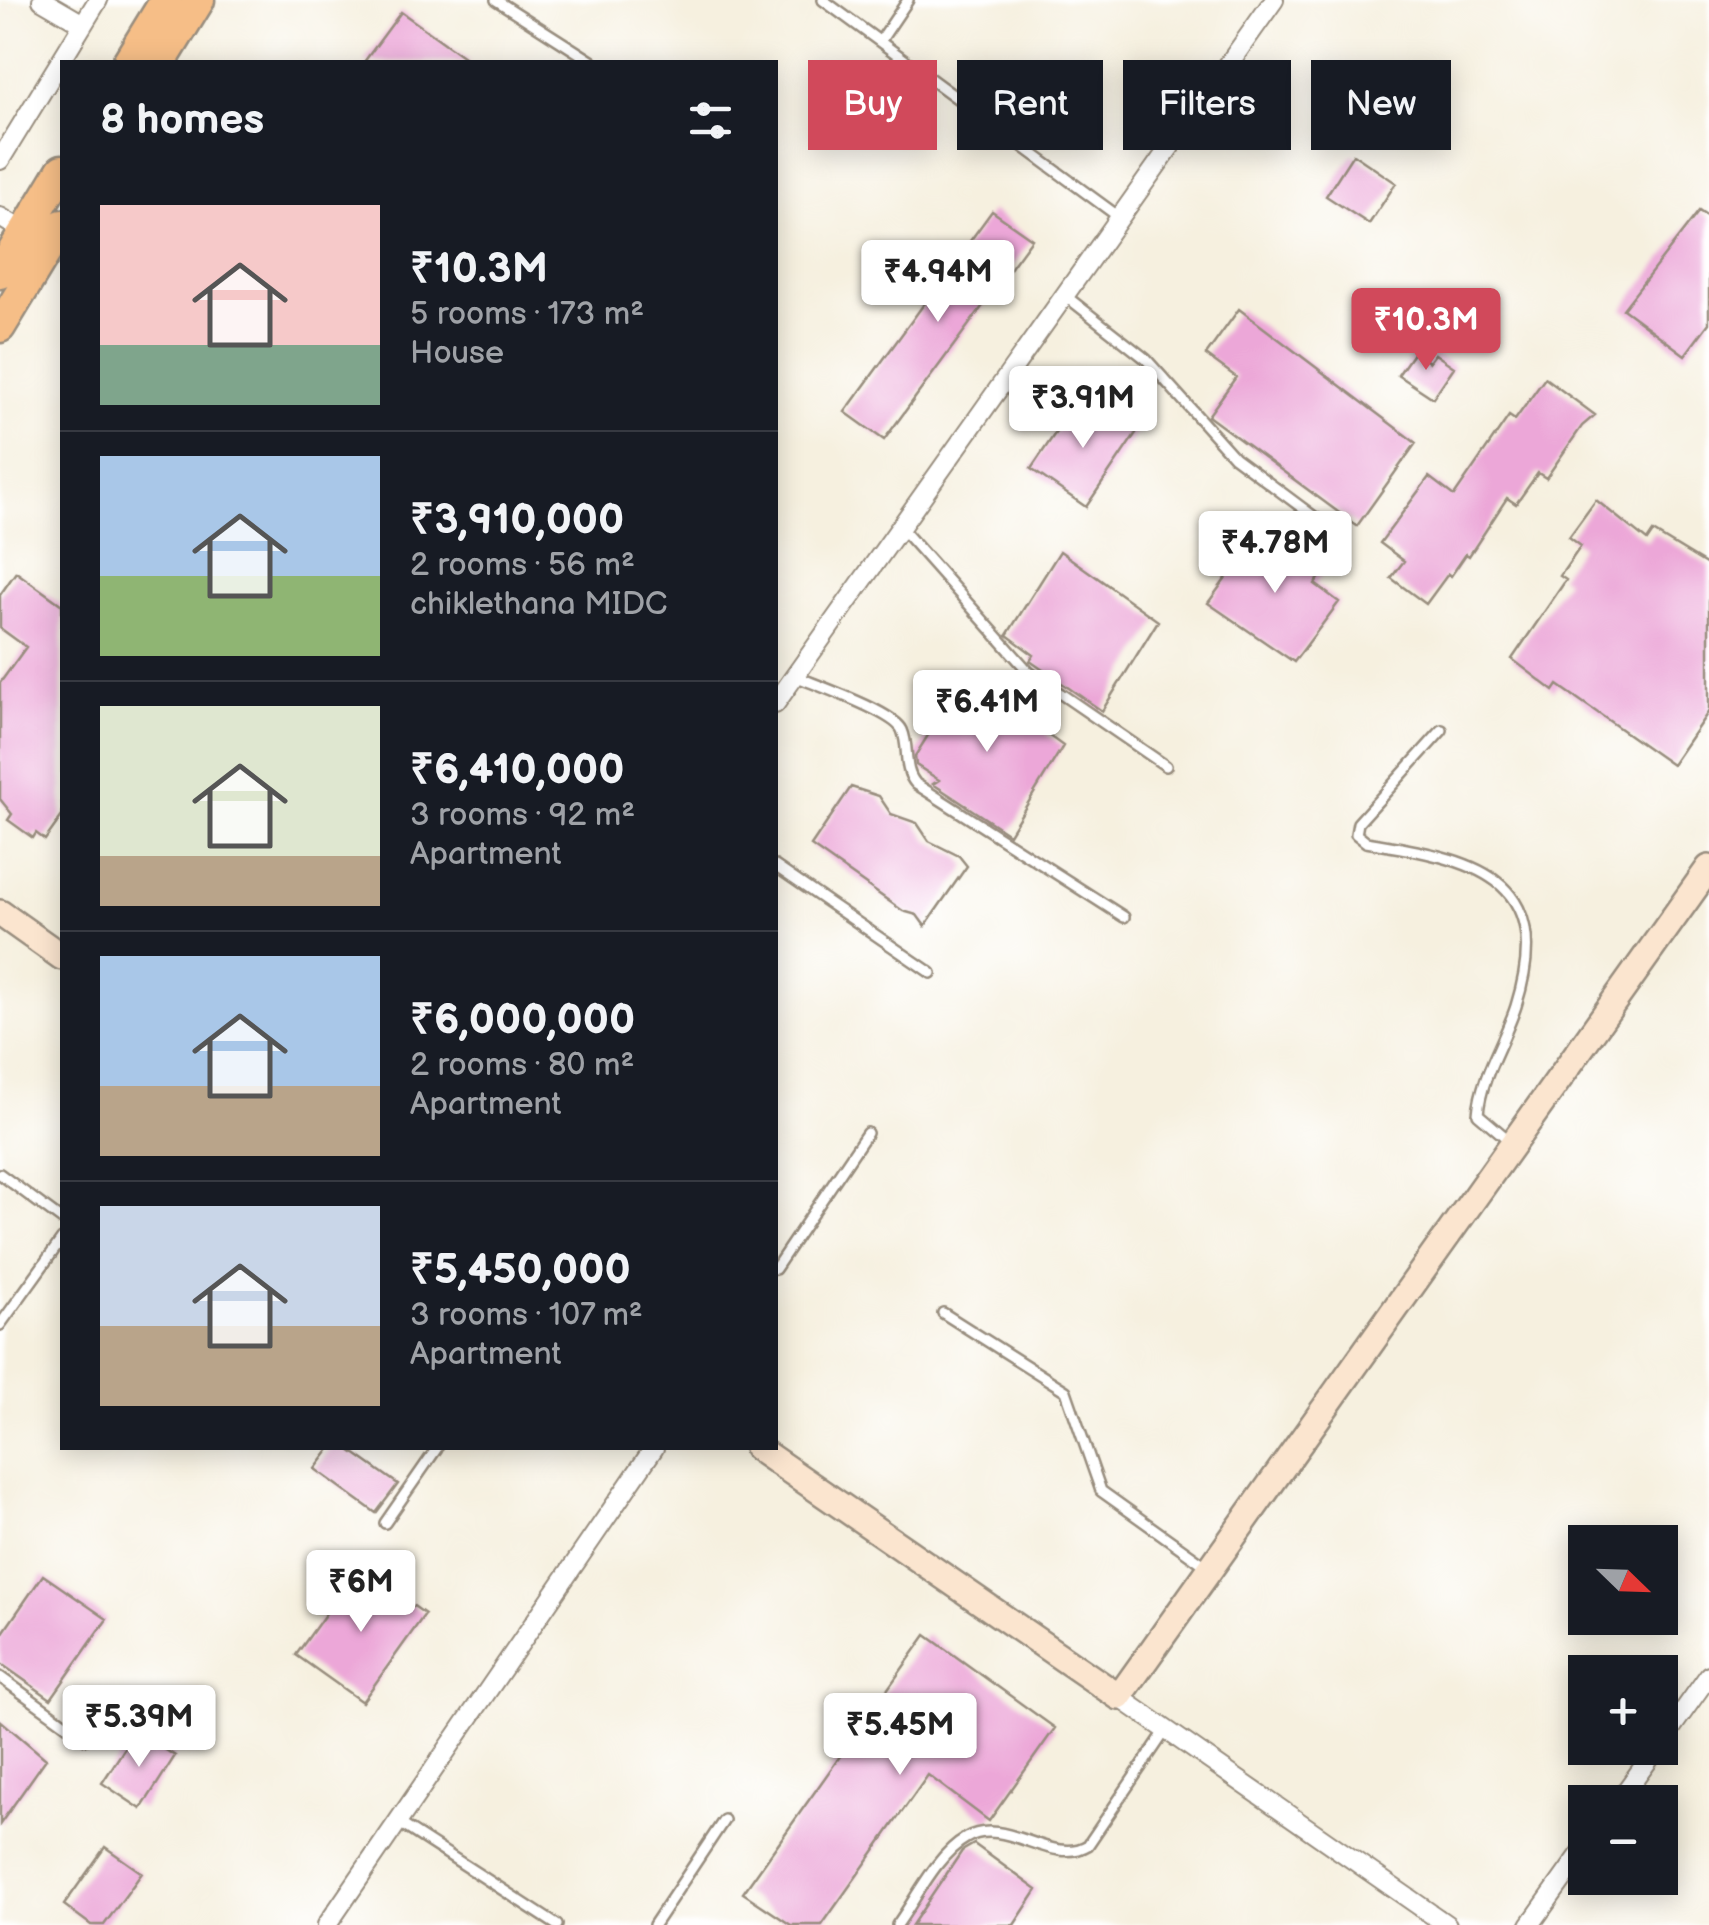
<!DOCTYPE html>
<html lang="en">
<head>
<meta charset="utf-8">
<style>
	:root { --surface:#171b24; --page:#20242c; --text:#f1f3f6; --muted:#9ea1a6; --line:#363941; --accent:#d1495b }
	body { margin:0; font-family:"Balsamiq Sans",sans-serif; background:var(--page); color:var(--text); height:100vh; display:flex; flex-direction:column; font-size:38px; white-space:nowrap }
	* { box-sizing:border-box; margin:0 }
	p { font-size:32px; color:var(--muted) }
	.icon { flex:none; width:55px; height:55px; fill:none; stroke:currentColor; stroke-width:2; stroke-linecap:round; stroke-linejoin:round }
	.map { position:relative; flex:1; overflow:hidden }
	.panel { position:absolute; left:60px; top:60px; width:718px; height:1390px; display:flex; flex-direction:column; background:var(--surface); border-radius:0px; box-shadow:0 5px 25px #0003 }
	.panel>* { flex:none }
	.top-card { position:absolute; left:808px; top:60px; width:750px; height:90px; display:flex; gap:20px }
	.needle { width:65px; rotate:113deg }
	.fabs { position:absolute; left:1568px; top:1525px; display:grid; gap:20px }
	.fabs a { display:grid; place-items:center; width:110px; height:110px; border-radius:0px; background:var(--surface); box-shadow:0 5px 25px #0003; font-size:50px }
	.price { position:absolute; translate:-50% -85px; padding:0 22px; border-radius:10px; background:#fff; color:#222; font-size:32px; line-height:65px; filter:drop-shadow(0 2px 5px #0008) }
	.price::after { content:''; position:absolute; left:50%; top:60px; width:30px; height:22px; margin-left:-15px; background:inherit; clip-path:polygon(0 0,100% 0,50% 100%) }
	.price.selected { background:var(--accent); color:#fff }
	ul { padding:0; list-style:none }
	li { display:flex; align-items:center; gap:30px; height:250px; padding:0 40px }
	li+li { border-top:2px solid var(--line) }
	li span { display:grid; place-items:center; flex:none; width:280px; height:200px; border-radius:0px; color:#555 }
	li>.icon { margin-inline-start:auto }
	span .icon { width:120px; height:120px; fill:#fffc; stroke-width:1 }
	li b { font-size:42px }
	h2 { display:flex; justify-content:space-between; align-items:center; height:120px; padding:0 40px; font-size:42px }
	.chip { padding:0 35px; border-radius:0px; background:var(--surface); box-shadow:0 5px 25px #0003; font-size:35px; line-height:90px }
	.chip.selected { background:var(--accent); color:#fff }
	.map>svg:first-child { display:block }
	.building { fill:#eca7d8 }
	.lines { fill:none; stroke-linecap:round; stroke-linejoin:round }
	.lane-casing { stroke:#988d7e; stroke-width:14 }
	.street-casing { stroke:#988d7e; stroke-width:22 }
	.secondary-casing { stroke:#988d7e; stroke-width:30 }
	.primary-casing { stroke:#988d7e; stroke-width:35 }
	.lane { stroke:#fff; stroke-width:9 }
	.street { stroke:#fff; stroke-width:18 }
	.secondary { stroke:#fbe5cf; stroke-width:25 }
	.primary { stroke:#f6be87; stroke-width:30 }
</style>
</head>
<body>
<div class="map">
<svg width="1709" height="1925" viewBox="0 0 1709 1925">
	<rect width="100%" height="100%" fill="#fff"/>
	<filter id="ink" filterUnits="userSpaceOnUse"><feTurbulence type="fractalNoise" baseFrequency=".01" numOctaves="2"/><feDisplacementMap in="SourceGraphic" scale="20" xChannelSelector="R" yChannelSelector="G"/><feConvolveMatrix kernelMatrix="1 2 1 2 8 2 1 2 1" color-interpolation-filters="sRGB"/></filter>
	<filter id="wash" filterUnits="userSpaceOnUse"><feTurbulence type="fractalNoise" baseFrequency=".0048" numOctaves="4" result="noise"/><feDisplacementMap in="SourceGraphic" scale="40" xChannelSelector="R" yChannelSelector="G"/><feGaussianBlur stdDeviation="2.25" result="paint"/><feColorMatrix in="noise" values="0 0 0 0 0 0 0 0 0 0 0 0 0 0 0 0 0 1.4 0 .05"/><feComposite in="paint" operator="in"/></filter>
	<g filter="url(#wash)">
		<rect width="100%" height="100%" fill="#f6f0df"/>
		<g id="blocks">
			<path class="building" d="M401,12L471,62H364Z
				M1353,154L1396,183L1369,224L1326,196Z
				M992,211L1032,239L884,440L845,412Z
				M1699,211L1709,218V323L1685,355L1623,309Z
				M1239,309L1416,443L1357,526L1208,416L1236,377L1206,355Z
				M1414,352L1429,362L1435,354L1454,367L1433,398L1398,375Z
				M1545,378L1595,415L1582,426L1546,478L1538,473L1516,504L1507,498L1469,556L1466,554L1451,576L1448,574L1426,604L1391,578L1404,561L1380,543L1429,477L1454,496L1509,416L1515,420Z
				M1081,395L1136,433L1086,507L1031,469Z
				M1596,500L1647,541L1653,532L1709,566V711L1672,765L1558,685L1554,691L1512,659L1566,580L1560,576L1581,546L1569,537Z
				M1262,529L1323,573L1315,584L1339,602L1294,662L1208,603Z
				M1060,551L1158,621L1102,711L1030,661L1034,655L1007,635Z
				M16,572L62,605V816L45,840L36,833L33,838L8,820L12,814L0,799V683L26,647L0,628V595Z
				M966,675L1063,746L1009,834L933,784L939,780L916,765L915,756Z
				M851,787L879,796L891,814L917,823L929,841L959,856L967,866L925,926L917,915L903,911L811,846Z
				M331,1448H347L398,1484L376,1513L315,1469Z
				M359,1567L425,1614L362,1702L296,1655Z
				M43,1575L107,1619L51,1699L0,1663V1637Z
				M926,1635L1055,1728L989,1821L928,1775L822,1925H791L743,1893Z
				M0,1720L46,1759L0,1824Z
				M136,1731L175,1756L141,1809L102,1783Z
				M974,1844L1037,1890L1014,1925H912L962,1851Z
				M105,1847L142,1873L104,1925H91L64,1905Z"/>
		</g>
	</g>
	<g filter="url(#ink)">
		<use href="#blocks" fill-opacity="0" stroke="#988d7e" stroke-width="2.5"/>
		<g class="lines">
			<g class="lane-casing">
				<path id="lane" d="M496,0L593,62
					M823,0L1119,217
					M881,40L908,0
					M1067,297L1146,359L1234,457L1324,524
					M901,528L1029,672L1166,766
					M795,676C816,685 894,712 902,730C910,748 902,768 916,784L1124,917
					M1442,730L1358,823L1356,834L1366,842C1472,859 1557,875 1516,1006C1504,1043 1481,1076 1478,1114L1511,1142
					M775,866L931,973
					M0,1174L62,1220
					M775,1269L867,1133
					M943,1313L1066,1391L1101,1491L1206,1566
					M0,1325L62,1239
					M385,1523L437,1448
					M0,1677L86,1739
					M398,1822L557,1925
					M654,1925L724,1820
					M897,1925C916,1899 937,1854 966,1838C1005,1815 1052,1867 1088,1845L1166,1730"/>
			</g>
			<g class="street-casing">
				<path id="street" d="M42,0L83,24
					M0,160L98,0
					M0,217L25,232
					M775,704L1274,0
					M1119,1697L1447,1925
					M1660,1744L1709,1675
					M1618,1802L1657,1748
					M327,1925L654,1448
					M1530,1925L1585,1848"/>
			</g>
			<g class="secondary-casing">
				<path id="secondary" d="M0,913L62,957
					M757,1448L1119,1697L1709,868"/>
			</g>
			<g class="primary-casing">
				<path id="primary" d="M128,62L166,0
					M161,62L199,0
					M0,273L62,170
					M0,327L62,225"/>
			</g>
			<use href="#lane" class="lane"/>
			<use href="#street" class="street"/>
			<use href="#secondary" class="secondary"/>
			<use href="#primary" class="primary"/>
		</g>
	</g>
</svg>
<div class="fabs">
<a><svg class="needle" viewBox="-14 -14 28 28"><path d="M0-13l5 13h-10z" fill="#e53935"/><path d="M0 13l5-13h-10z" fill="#9ea1a6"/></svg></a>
<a>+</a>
<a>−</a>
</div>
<b class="price" style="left:938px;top:325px">₹4.94M</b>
<b class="price selected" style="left:1426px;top:373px">₹10.3M</b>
<b class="price" style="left:1083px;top:451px">₹3.91M</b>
<b class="price" style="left:1275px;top:596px">₹4.78M</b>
<b class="price" style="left:987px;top:755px">₹6.41M</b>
<b class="price" style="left:361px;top:1635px">₹6M</b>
<b class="price" style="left:139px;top:1770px">₹5.39M</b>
<b class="price" style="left:900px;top:1778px">₹5.45M</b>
<div class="top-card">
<a class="chip selected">Buy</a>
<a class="chip">Rent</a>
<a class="chip">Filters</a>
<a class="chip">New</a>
</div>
<section class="panel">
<h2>8 homes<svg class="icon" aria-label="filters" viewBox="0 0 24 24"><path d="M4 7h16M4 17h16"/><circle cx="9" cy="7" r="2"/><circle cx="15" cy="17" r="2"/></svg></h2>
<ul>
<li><span style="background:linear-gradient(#f6c9c9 70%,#7fa58c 0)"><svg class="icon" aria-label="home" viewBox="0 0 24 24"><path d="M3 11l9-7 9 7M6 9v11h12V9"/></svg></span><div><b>₹10.3M</b><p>5 rooms · 173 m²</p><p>House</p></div></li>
<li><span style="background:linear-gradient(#a9c7e8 60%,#8fb573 0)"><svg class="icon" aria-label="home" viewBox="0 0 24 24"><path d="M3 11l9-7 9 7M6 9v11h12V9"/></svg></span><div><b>₹3,910,000</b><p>2 rooms · 56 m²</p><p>chiklethana MIDC</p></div></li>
<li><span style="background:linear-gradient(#dfe7d0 75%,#b9a48a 0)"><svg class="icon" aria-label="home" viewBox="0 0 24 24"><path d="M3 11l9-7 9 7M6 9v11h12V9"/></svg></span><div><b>₹6,410,000</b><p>3 rooms · 92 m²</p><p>Apartment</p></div></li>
<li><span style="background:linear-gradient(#a9c7e8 65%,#b9a48a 0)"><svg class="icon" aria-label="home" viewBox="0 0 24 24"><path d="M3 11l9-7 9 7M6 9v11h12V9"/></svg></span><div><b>₹6,000,000</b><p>2 rooms · 80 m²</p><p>Apartment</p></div></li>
<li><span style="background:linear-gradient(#c9d6e8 60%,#b9a48a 0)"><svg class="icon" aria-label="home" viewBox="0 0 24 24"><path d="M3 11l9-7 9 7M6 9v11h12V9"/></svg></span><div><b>₹5,450,000</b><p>3 rooms · 107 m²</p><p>Apartment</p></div></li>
</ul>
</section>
</div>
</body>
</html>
